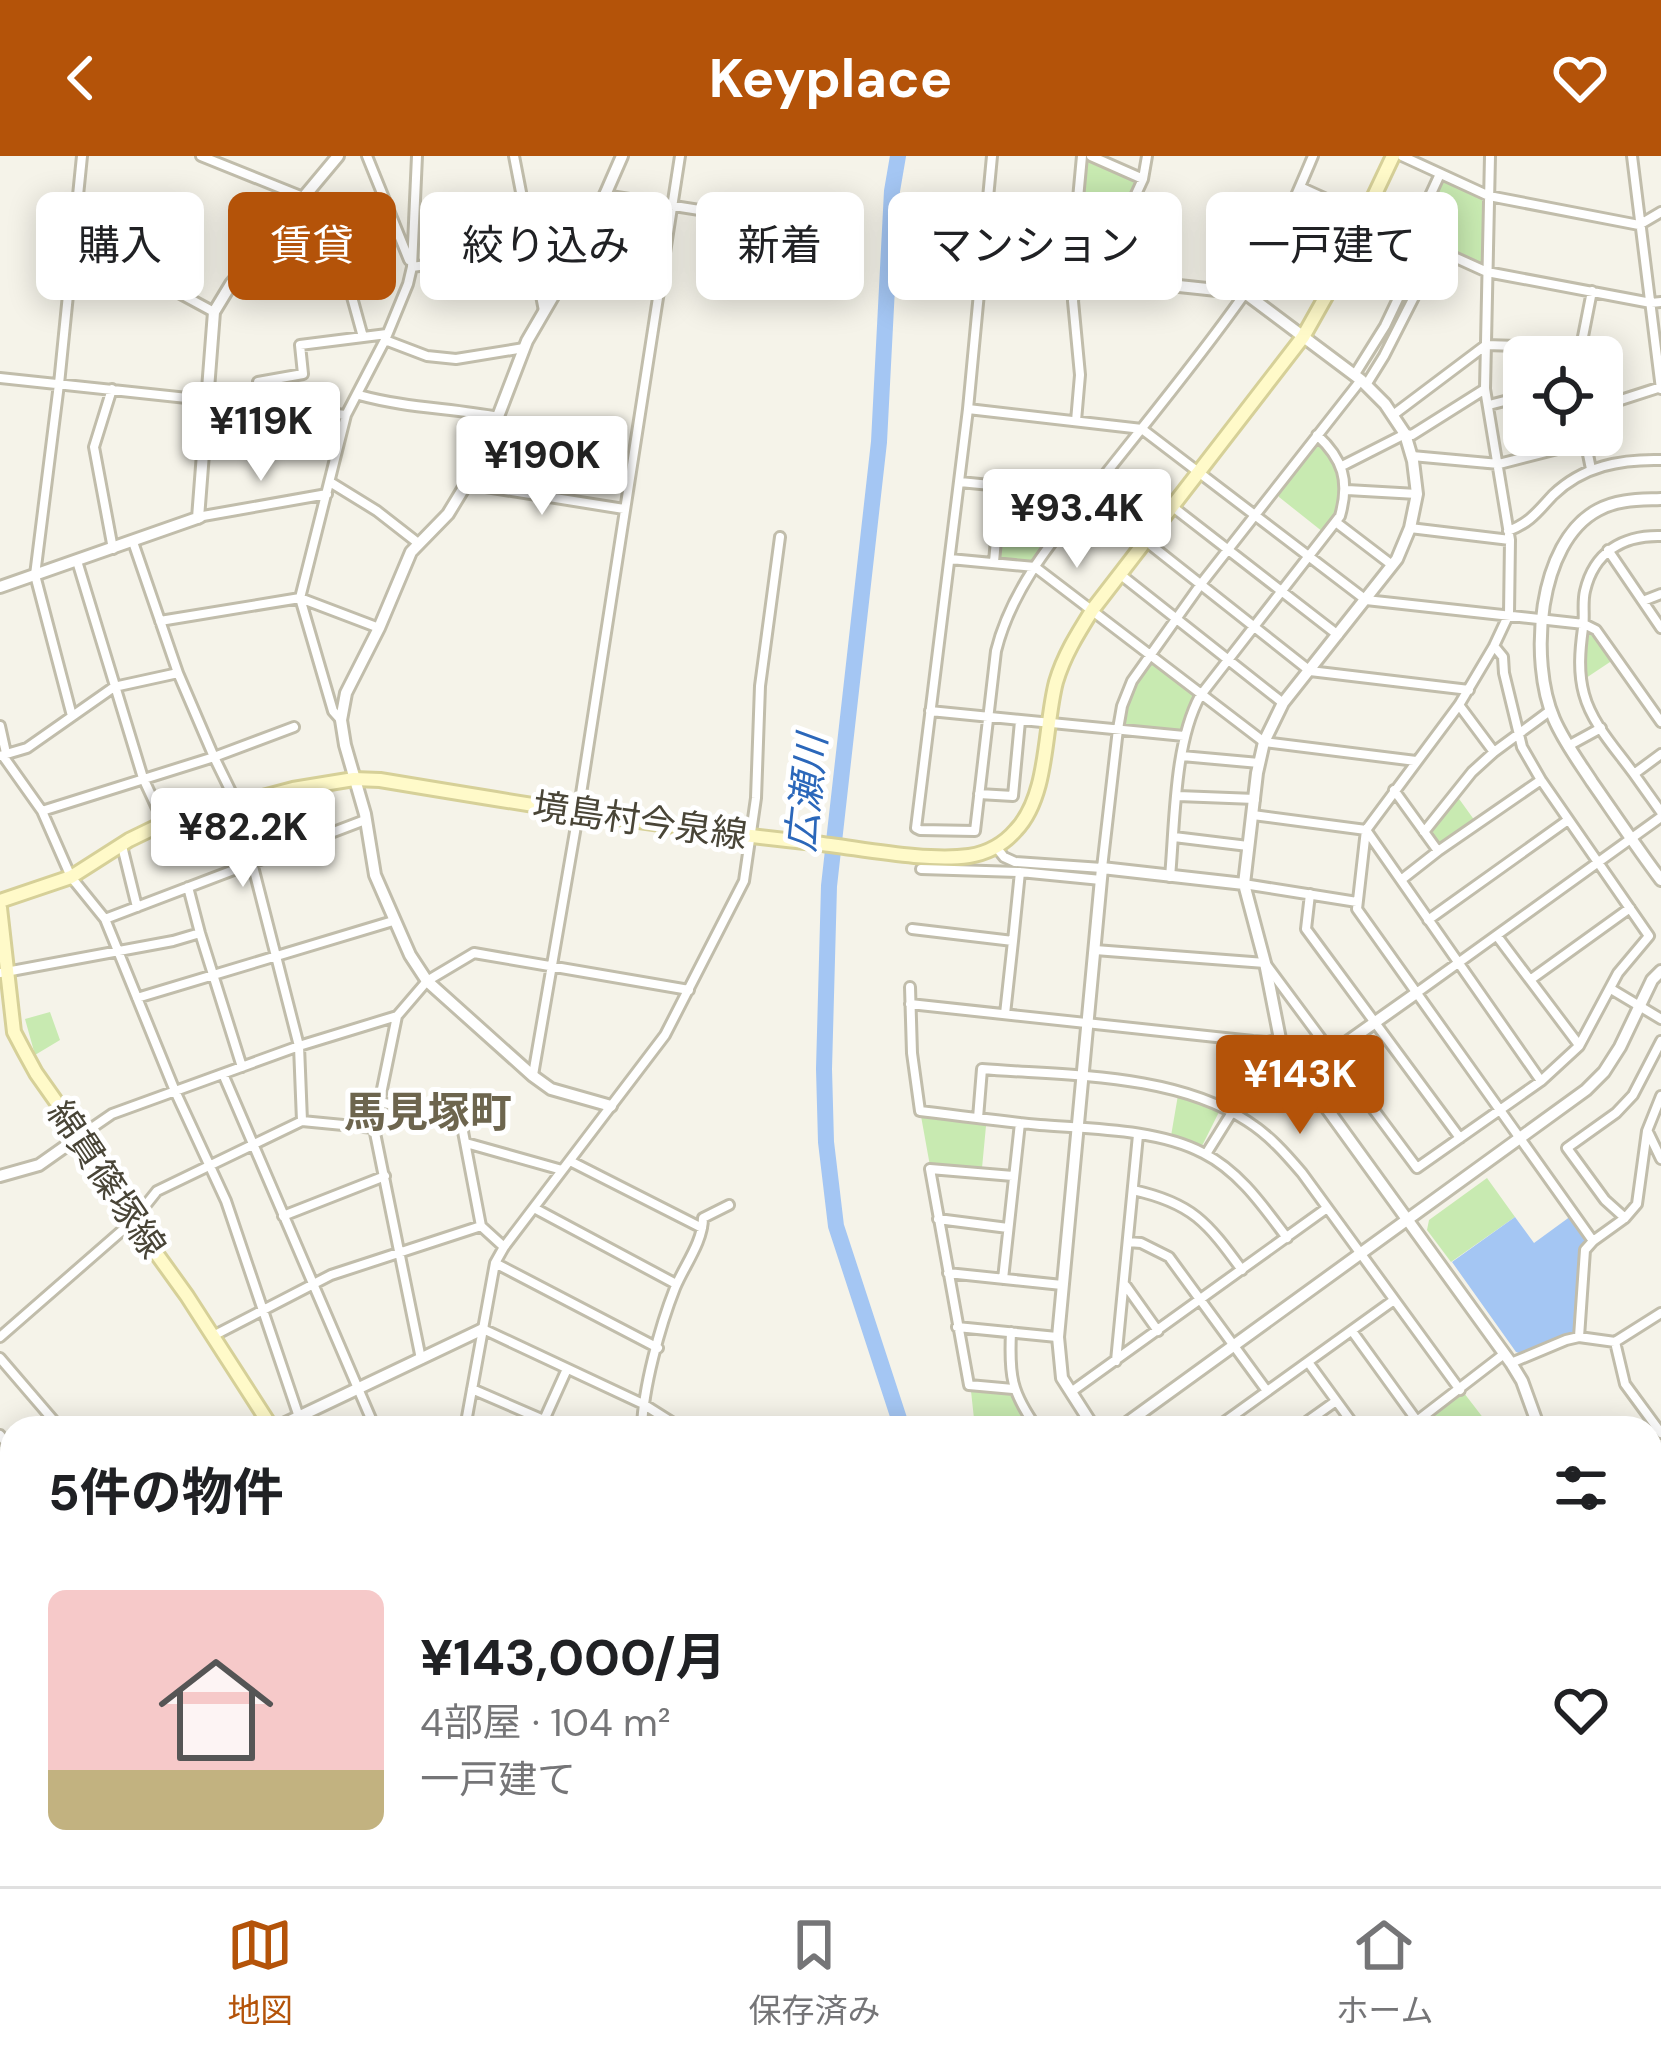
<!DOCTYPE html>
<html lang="ja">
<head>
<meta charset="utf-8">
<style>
	:root { --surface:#fff; --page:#f2f2f2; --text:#202124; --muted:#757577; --line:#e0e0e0; --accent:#b45309 }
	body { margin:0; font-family:"DM Sans","Noto Sans JP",sans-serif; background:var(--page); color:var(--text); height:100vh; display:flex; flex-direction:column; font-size:45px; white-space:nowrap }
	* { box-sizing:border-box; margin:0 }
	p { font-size:39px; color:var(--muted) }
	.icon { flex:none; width:66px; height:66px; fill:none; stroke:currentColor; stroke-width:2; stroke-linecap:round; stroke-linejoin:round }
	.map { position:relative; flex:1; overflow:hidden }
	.drawer { position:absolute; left:0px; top:1260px; width:1662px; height:471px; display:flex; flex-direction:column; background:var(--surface); border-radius:36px 36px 0 0; box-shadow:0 6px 30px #0003 }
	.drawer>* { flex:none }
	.top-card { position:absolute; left:36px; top:36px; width:1590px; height:108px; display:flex; gap:24px }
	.tools { position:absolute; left:1503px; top:180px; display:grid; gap:24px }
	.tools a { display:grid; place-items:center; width:120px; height:120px; border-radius:18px; background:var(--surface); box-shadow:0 6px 30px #0003; font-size:60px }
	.price { position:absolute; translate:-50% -102px; padding:0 27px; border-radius:12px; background:#fff; color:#222; font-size:39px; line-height:78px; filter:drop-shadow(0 3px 6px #0008) }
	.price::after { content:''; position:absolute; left:50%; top:72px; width:36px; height:27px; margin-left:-18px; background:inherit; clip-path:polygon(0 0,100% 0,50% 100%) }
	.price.active { background:var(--accent); color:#fff }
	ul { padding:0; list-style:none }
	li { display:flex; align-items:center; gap:36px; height:300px; padding:0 48px }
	li span { display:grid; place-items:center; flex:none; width:336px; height:240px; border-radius:18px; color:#555 }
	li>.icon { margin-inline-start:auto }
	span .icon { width:144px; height:144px; fill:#fffc; stroke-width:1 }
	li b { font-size:51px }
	h2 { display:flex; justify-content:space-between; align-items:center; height:144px; padding:0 48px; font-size:51px }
	.pill { padding:0 42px; border-radius:18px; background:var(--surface); box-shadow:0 6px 30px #0003; font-size:42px; line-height:108px }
	.pill.active { background:var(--accent); color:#fff }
	header { display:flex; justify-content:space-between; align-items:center; height:156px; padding:0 48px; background:var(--accent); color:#fff; font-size:54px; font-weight:700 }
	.tab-bar { display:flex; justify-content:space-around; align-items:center; height:168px; border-top:3px solid var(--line); background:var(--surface); font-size:33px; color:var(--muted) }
	.tab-bar a { display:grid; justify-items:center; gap:6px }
	.tab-bar .active { color:var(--accent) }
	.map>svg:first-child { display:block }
	.green { fill:#c8eab1 }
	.water { fill:#a4c6f3 }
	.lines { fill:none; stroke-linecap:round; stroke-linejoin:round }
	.river { stroke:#a4c6f3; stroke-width:16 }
	.minor-casing { stroke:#c1bdab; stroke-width:14 }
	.tertiary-casing { stroke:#c1bdab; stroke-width:16 }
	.secondary-casing { stroke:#d6d098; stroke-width:18 }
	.minor { stroke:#fff; stroke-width:8 }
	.tertiary { stroke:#fff; stroke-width:10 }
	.secondary { stroke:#fffac9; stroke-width:12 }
	.labels { text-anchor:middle; stroke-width:10; stroke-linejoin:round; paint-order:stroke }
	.street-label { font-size:36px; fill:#494537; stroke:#fff }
	.water-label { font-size:39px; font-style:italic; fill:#2b67ba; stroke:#fff }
	.quarter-label { font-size:42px; font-weight:bold; fill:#6d654e; stroke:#fff }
</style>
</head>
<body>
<header><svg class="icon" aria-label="back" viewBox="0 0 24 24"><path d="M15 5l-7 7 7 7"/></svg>Keyplace<svg class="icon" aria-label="heart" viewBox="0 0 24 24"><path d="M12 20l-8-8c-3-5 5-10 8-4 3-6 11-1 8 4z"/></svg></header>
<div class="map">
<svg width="1661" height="1730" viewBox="0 0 1661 1730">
	<rect width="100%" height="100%" fill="#f5f3e9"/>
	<path class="green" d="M1094,4L1133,23L1135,29L1095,112L1075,110L1087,7Z
		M1443,24L1481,42L1485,48L1483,105L1478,108L1419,79L1418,74L1439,27Z
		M1316,288H1321C1349,314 1347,349 1323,376L1279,341L1278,337Z
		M1009,335L1074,341L1077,347L1032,407L1001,403L999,399L1004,338Z
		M1593,475L1613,504L1586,522V479Z
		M1152,507L1194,540L1183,574L1176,577L1126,572L1123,565C1127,545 1133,518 1152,507Z
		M1457,640L1475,665L1439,688L1431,679V674Z
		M50,856L60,884L35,899L25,863Z
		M1178,939L1220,954L1201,992L1171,980Z
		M921,960L984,967L986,970L982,1012L930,1010Z
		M1487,1022L1515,1061L1451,1106L1427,1074L1429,1064Z
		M971,1235L1010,1238L1032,1272H975Z
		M1464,1237L1491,1272H1426V1264Z
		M438,1719H805L799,1730H441Z"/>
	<path class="water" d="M1571,1060L1585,1081V1087L1580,1091L1576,1172L1573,1178L1522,1198L1516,1196L1452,1106L1515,1061L1534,1087Z"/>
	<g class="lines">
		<path class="river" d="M898,0L892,35L879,286L829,730L824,913L826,986L836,1070L902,1272
			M902,1730L905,1719"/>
		<g class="minor-casing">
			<path id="minor" d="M201,0L303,41L344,112L363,181
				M367,0L409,104
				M514,0L544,155
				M1091,0L1143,23
				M1313,0C1293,47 1272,98 1243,140C1200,201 1153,258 1107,316C1064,371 1013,426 996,495L975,675L920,674L916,672L968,253L1142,273L1366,444L1584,468L1596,474L1661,566
				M1402,0L1489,40L1639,69L1661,56
				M1490,0L1485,233L1510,384L1509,458L1494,490L1459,549L1366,674L1357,753L1593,1085
				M1632,0L1661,233
				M1300,31L1487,116L1651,147L1661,146
				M604,39L808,71
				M1411,81L1440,18
				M412,111L582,87
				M1071,118L1082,0
				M1098,121L1143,23L1147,0
				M145,137L177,136L214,156
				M385,184L427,200L456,203L524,192
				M1579,201L1592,135
				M1355,218L1385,170L1424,88
				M0,222L346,259
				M1366,229L1384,200L1438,94
				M112,233L94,291L113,393
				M359,239C406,252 450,252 498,261
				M1489,249L1524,240
				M1602,250L1661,231
				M259,251L258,226L303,218L300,189L387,178
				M968,253L992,0
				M1393,259L1486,189L1581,192
				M1076,265L1080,219L1073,145L1077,119
				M1584,279L1591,313
				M1412,300L1499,308L1585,286
				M1342,310L1405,278L1412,279L1485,233
				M330,326L377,355L418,387
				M960,326L1080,338L1087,341
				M467,328L624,353
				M1347,334L1417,338
				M1173,351L1338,479
				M203,360L327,338
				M1337,367L1392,409
				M1410,372L1510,384
				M1508,375C1530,367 1538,355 1553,339C1583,310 1621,303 1661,304
				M1661,380C1623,379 1594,396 1585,435C1582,447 1585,460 1583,472C1580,494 1578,516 1584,538C1592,568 1616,593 1634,618L1661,598
				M1147,386L1310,515L1469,534
				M1608,394L1661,472
				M950,403L1035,411L1264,586L1416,605
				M77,405L143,622L164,667
				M994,406L1001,329
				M1121,419L1283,547
				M1643,445L1661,438
				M160,465L300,442L379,472
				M1459,549L1494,596L1551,554
				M930,555L1184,580
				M72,560L35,419L59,228L82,0
				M341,564L333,555L300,442L346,259L385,184L408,128L412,111L417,0
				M0,570L6,597
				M1568,590L1601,572
				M0,600L27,592L114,531L178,517
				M3,600L42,655L71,721L105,763L175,935L226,1045L299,1261
				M1182,600L1259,607
				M1634,618L1661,656
				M1394,634L1438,695L1541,624
				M979,638L1013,640L1020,565
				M1178,640L1255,643
				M42,655L214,601L294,571
				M1253,659L1366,674L1541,925
				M1424,676L1472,616L1494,596
				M1174,681L1248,690
				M122,690L137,751
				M996,691L1004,701L1015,706L1102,712L1118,573L1122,550L1132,525L1201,428L1361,224
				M921,713L1020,716L1101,724
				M1170,721C1175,666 1174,588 1200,540L1340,360C1350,325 1343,303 1317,279
				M1401,724L1438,695
				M1244,728L1357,746
				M188,731L200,777L242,911
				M1310,738L1306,773L1460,982
				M105,763L365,664
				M1428,764L1568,664
				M912,773L1013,785L1020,716
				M1497,780L1579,889
				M1095,794L1265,807L1417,1012L1541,925L1579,890L1618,817L1649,780L1541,624L1522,591L1504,517L1503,501L1494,490
				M0,817L173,785L200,777
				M1530,824L1630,752
				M910,831L912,897L920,955C960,960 1000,965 1040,969C1090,973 1158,973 1203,997C1239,1015 1263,1050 1287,1082
				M1611,833L1661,863
				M1415,838L1661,661
				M137,842L393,765
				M910,848L1253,885L1267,886L1280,883
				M1005,858L1013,785
				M223,918L375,1272
				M533,919L576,670L680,0
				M380,946L461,965L481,1070
				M978,962L982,913C1067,920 1174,917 1247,965C1269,979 1285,997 1302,1017L1460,1234
				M302,965L374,972
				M1648,976L1661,1003
				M80,980L112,958L299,890L397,860
				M466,987L562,1014
				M1206,998L1249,929L1253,885
				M570,1005L702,1072
				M1133,1034C1192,1047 1207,1066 1242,1114
				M534,1052L676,1128
				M283,1060L385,1020
				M1625,1062L1605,1044L1567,992L1616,957L1633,939L1661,885
				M938,1063L1008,1072
				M1128,1086L1141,1087L1169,1101L1267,1235
				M495,1107L658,1192
				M948,1117L1062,1129
				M1003,1123L1020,967
				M1126,1130L1158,1175
				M957,1171L1057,1181
				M483,1173L643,1248L681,1272
				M1352,1175L1417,1265
				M1011,1176C1009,1219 1011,1236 1037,1272
				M213,1180L331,1119L481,1070L504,1091
				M0,1181L133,1065L157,1035L302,965L299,890L237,648L214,601L178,517L133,386
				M1579,1181L1585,1094L1593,1085L1625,1062L1637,1048L1647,975L1661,940
				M1615,1186L1625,1228L1661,1277
				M0,1202L60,1272
				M421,1203L374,972L397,860L427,825L474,797L689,834
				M1116,1205L1138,979
				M1308,1206L1356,1272
				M1511,1207L1566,1184L1579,1181L1615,1186L1661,1157
				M472,1233L562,1272
				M1013,1233L969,1229L930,1013L1013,1020
				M1071,1236L1327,1052
				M465,1272L495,1107L504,1091L665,879L744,725L756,642L760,530L780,381
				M543,1272L544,1264L567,1213
				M642,1272C643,1232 660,1170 675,1132C684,1110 703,1086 703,1062L729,1049
				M1216,1272L1394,1144
				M1298,1272L1336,1245
				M1422,1272L1417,1265L1504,1198
				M0,1279L12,1294
				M0,1305L12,1299
				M1650,1350L1661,1337
				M1650,1356L1661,1364
				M0,1383L12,1406
				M1650,1456L1661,1466
				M0,1490L12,1514
				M1650,1581L1661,1594
				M0,1604L12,1597
				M0,1638L12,1675
				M26,1719L30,1730
				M185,1719L188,1730
				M338,1719L342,1730
				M1022,1719L1027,1726L1036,1719
				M1088,1719L1096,1730
				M1427,1719L1429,1730
				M1647,1719L1653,1730
				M972,1730L976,1719"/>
		</g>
		<g class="tertiary-casing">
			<path id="tertiary" d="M980,109L1245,137L1361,224L1385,248L1405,278L1413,305L1417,338L1410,372L1397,403L1283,547L1264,586L1257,617L1244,728L1265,807L1280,883L1302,918L1511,1207L1522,1225L1539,1272
				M1661,343C1640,344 1618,343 1598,354C1537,386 1529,506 1554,563C1564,586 1579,606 1592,626C1615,659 1637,692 1661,724
				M198,362L214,156L231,128L338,0
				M0,431L200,361
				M1302,918L1415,838
				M611,950L551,933L533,920L427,825L410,799L375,719L365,658L345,589L341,564L346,537L379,472L411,396L448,358L482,302L527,185L584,87L622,0
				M0,1020L39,1009L80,980
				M275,1272L483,1173
				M1094,1272L1062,1222L1058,1181L1102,712L1244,728
				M1120,1272L1586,934L1604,916L1620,891L1652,824L1661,815
				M0,1464L12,1458
				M1650,1671L1661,1664
				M1153,1719L1154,1730
				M1542,1730L1545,1719
				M1588,1730L1596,1719"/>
		</g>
		<g class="secondary-casing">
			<path id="secondary" d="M0,745L71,721L129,684L164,667L293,633L354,623L380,624C524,648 669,672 814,687C860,692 925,706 969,700C988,697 1004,688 1016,674C1049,639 1044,572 1056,526C1064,499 1078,477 1093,453L1303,181L1330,133L1393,0
				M0,752L14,876L24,895L36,917L86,988L133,1065L187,1140L272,1272
				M431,1719L435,1730"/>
		</g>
		<use href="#minor" class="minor"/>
		<use href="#tertiary" class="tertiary"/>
		<use href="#secondary" class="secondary"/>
	</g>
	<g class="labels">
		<g class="street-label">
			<text transform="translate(640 664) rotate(8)" y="13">境島村今泉線</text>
			<text transform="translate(107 1023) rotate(56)" y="13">綿貫篠塚線</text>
		</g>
		<g class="water-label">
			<text transform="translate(806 637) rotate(-84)" y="14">広瀬川</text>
		</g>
		<g class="quarter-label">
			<text x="428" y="971">馬見塚町</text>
		</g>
	</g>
</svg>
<div class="tools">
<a><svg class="icon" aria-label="locate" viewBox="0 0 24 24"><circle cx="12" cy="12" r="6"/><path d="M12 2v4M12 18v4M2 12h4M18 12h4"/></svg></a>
</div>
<b class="price" style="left:261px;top:328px">¥119K</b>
<b class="price" style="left:542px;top:362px">¥190K</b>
<b class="price" style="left:1077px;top:415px">¥93.4K</b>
<b class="price" style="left:243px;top:734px">¥82.2K</b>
<b class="price active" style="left:1300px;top:981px">¥143K</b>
<div class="top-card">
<a class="pill">購入</a>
<a class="pill active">賃貸</a>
<a class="pill">絞り込み</a>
<a class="pill">新着</a>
<a class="pill">マンション</a>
<a class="pill">一戸建て</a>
</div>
<section class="drawer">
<h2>5件の物件<svg class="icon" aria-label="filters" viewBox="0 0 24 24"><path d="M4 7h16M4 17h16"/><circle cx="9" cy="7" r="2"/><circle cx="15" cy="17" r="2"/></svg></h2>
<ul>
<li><span style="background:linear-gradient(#f6c9c9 75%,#c2b280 0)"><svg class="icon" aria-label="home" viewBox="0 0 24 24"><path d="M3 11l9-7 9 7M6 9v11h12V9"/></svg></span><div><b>¥143,000/月</b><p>4部屋 · 104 m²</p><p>一戸建て</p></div><svg class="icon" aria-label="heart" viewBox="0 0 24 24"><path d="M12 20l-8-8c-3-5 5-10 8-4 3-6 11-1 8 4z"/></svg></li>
</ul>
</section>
</div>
<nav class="tab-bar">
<a class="active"><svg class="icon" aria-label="map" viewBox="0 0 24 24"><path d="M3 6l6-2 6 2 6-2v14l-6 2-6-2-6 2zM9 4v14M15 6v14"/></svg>地図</a>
<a><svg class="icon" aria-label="saved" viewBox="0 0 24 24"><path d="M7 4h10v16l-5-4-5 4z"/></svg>保存済み</a>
<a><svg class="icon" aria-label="home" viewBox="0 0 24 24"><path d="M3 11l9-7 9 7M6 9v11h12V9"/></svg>ホーム</a>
</nav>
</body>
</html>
